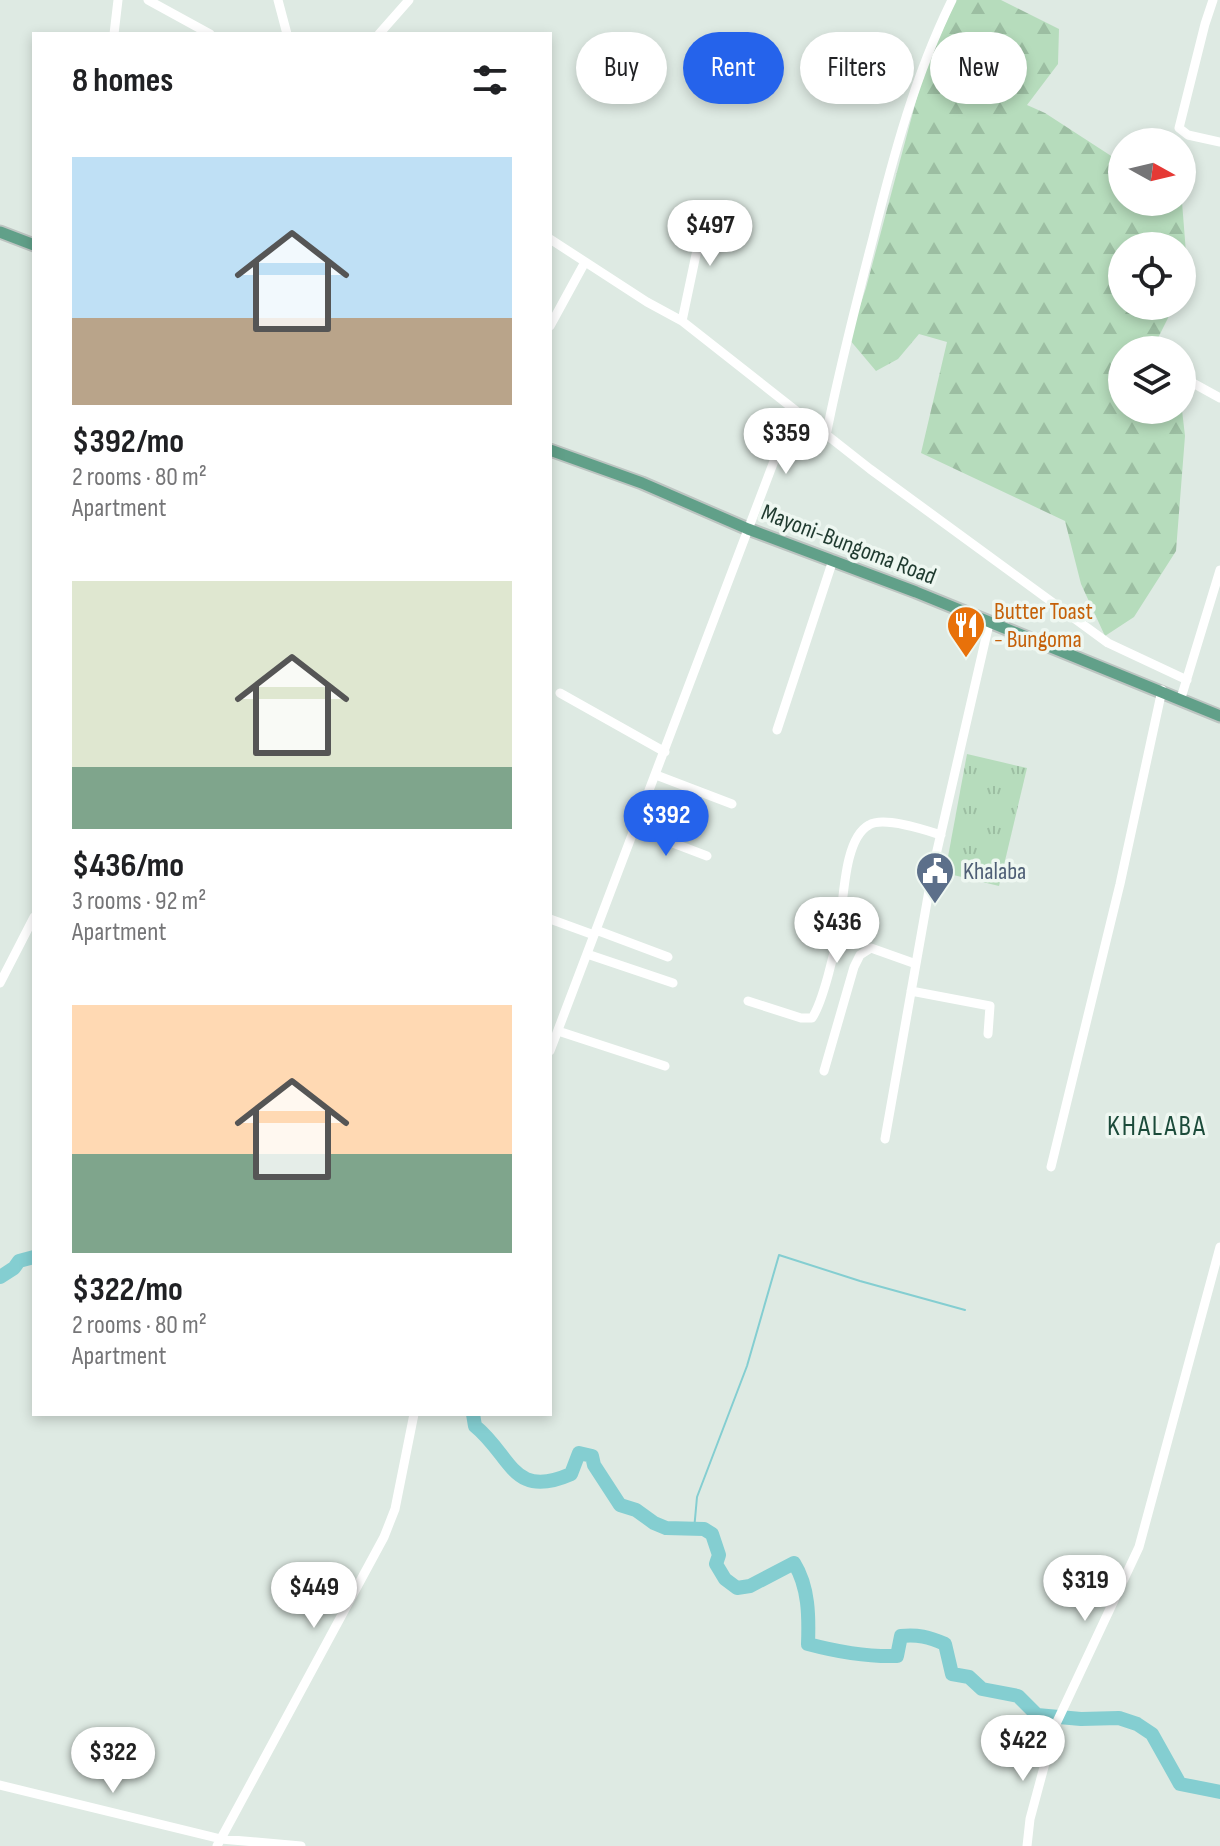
<!DOCTYPE html>
<html lang="en">
<head>
<meta charset="utf-8">
<style>
	:root { --surface:#fff; --page:#f6f6f6; --text:#202124; --muted:#757577; --accent:#2563eb }
	body { margin:0; font-family:"Sofia Sans Condensed",sans-serif; background:var(--page); color:var(--text); height:100vh; display:flex; flex-direction:column; font-size:30px; white-space:nowrap }
	* { box-sizing:border-box; margin:0 }
	p { font-size:26px; color:var(--muted) }
	.icon { flex:none; width:44px; height:44px; fill:none; stroke:currentColor; stroke-width:2; stroke-linecap:round; stroke-linejoin:round }
	.map { position:relative; flex:1; overflow:hidden }
	.details { position:absolute; left:32px; top:32px; width:520px; height:1384px; display:flex; flex-direction:column; background:var(--surface); border-radius:0px; box-shadow:0 4px 12px #0003 }
	.details>* { flex:none }
	.guide { position:absolute; left:576px; top:32px; width:524px; height:72px; display:flex; gap:16px }
	.needle { width:52px; rotate:98deg }
	.tools { position:absolute; left:1108px; top:128px; display:grid; gap:16px }
	.tools a { display:grid; place-items:center; width:88px; height:88px; border-radius:50%; background:var(--surface); box-shadow:0 4px 12px #0003; font-size:40px }
	.price { position:absolute; translate:-50% -68px; padding:0 18px; border-radius:28px; background:#fff; color:#222; font-size:26px; line-height:52px; filter:drop-shadow(0 2px 4px #0008) }
	.price::after { content:''; position:absolute; left:50%; top:48px; width:24px; height:18px; margin-left:-12px; background:inherit; clip-path:polygon(0 0,100% 0,50% 100%) }
	.price.selected { background:var(--accent); color:#fff }
	ul { padding:0; list-style:none }
	li { display:grid; align-content:center; gap:16px; height:424px; padding:0 40px }
	li span { display:grid; place-items:center; height:248px; border-radius:0px; color:#555 }
	li>.icon { margin-inline-start:auto }
	span .icon { width:144px; height:144px; fill:#fffc; stroke-width:1 }
	li b { font-size:34px }
	h2 { display:flex; justify-content:space-between; align-items:center; height:96px; padding:0 40px; font-size:34px }
	.chip { padding:0 28px; border-radius:36px; background:var(--surface); box-shadow:0 4px 12px #0003; font-size:28px; line-height:72px }
	.chip.selected { background:var(--accent); color:#fff }
	.map>svg:first-child { display:block }
	.grass { fill:url(#grass-tufts) }
	.forest { fill:url(#forest-firs) }
	.lines { fill:none; stroke-linecap:round; stroke-linejoin:round }
	.stream { stroke:#84ced1; stroke-width:2 }
	.river { stroke:#84ced1; stroke-width:14 }
	.major-casing { stroke:#bcc4c1; stroke-width:15 }
	.minor { stroke:#fff; stroke-width:9 }
	.major { stroke:#61a089; stroke-width:11 }
	.labels { text-anchor:middle; stroke-width:7; stroke-linejoin:round; paint-order:stroke }
	.street-label { font-size:24px; fill:#1f3a2f; stroke:#eef7f1 }
	.food-label { font-size:24px; fill:#c56008; stroke:#eef7f1; text-anchor:start }
	.service-label { font-size:24px; fill:#4e5e75; stroke:#eef7f1; text-anchor:start }
	.quarter-label { font-size:28px; letter-spacing:2px; fill:#1b4b3a; stroke:#eef7f1 }
</style>
</head>
<body>
<div class="map">
<svg width="1220" height="1846" viewBox="0 0 1220 1846">
	<defs>
		<pattern id="grass-tufts" width="24" height="20" patternUnits="userSpaceOnUse" patternTransform="scale(2)"><rect width="24" height="20" fill="#b6dcbc"/><path d="M3 7l-1-3M5 7V3M7 7l1-3M15 17l-1-3M17 17v-4M19 17l1-3" fill="none" stroke="#9cbea2"/></pattern>
		<pattern id="forest-firs" width="22" height="20" patternUnits="userSpaceOnUse" patternTransform="scale(2)"><rect width="22" height="20" fill="#b6dcbc"/><path d="M5 1l3.5 6h-7zM16 11l3.5 6h-7z" fill="#9cbea2"/></pattern>
	</defs>
	<rect width="100%" height="100%" fill="#deeae3"/>
	<path class="grass" d="M967,754L1027,768L999,886L945,873Z"/>
	<path class="forest" d="M956,0H1001L1059,29L1058,64L1027,105L1045,113L1122,163V202H1182L1188,278L1182,290V246H1122V306H1174L1155,344L1159,350H1122V410H1182L1185,436L1176,551L1134,617L1105,636L1081,584L1065,521L921,453L947,342L919,334L898,359L876,371L849,339L866,288L924,71Z"/>
	<g class="lines">
		<path class="stream" d="M694,1530L697,1497L747,1366L779,1255L860,1281L965,1310"/>
		<path class="river" d="M0,1277L14,1268L19,1261L34,1257
			M473,1414L475,1426C512,1456 512,1500 571,1474L579,1453L592,1456L594,1465L620,1505L636,1510L654,1523L666,1528L704,1529L712,1534L719,1555L716,1564L725,1579L737,1588L750,1586L794,1563C809,1587 809,1617 808,1644C838,1652 866,1657 897,1656L901,1636C917,1634 929,1637 945,1644L952,1674L969,1677L982,1689L1018,1696L1037,1715L1081,1719L1119,1718L1137,1724L1152,1734L1180,1784L1220,1792"/>
		<g class="major-casing">
			<path id="major" d="M0,232L34,245
				M550,450L642,483L748,529L916,592L1220,716"/>
		</g>
		<path class="minor" d="M148,0L210,34
			M278,0L287,34
			M1213,0L1205,24L1179,128L1188,135L1220,142
			M114,34L118,0
			M379,34L409,0
			M550,239L647,302L682,321L870,469L1108,643L1187,680
			M682,321L702,226L709,207
			M550,326L585,262
			M1182,377L1220,398
			M826,436C839,369 856,304 873,238C893,157 915,75 952,0
			M560,693L665,752
			M1181,698L1220,570
			M777,730L833,560
			M656,775L732,804
			M636,829L707,856
			M550,919L594,935
			M596,930L668,957
			M587,954L673,983
			M0,983L34,917
			M911,991L990,1006L988,1034
			M748,1001L801,1018H812C823,1002 835,950 839,929C844,903 843,839 869,825C884,816 925,830 941,835
			M558,1031L665,1066
			M550,1051L793,411
			M824,1071L854,967L860,955L871,948L916,964
			M885,1139L933,868L989,624
			M1051,1167L1120,884L1162,690
			M0,1785L221,1839L301,1846
			M217,1846L384,1537L395,1509L414,1414
			M1027,1846L1030,1819L1055,1726L1139,1547L1220,1247"/>
		<use href="#major" class="major"/>
	</g>
	<defs>
		<g id="restaurant-pin" transform="scale(2)"><path d="M0 17L-7.5 6A9.5 9.5 0 1 1 7.5 6Z" fill="#e8710a" stroke="#eef7f1"/><path d="M-5-6h1v4h1v-4h1v4h1v-4h1v5L-1.5 .5V6h-2V.5L-5-1ZM5-6V6H3V1.5H1.5Q1.5-4 5-6Z" fill="#fff"/></g>
		<g id="civic-pin" transform="scale(2)"><path d="M0 17L-7.5 6A9.5 9.5 0 1 1 7.5 6Z" fill="#5c6f8a" stroke="#eef7f1"/><path d="M-.6-6.5H3V-4.5H.6V-3L4-1V1h2V6H-6V1h2V-1L-.6-3ZM-1.2 2.5V6h2.4V2.5Z" fill="#fff"/></g>
	</defs>
	<g fill-rule="evenodd">
		<use href="#restaurant-pin" x="966" y="625"/>
		<use href="#civic-pin" x="935" y="871"/>
	</g>
	<g class="labels">
		<g class="street-label">
			<text transform="translate(849 544) rotate(21)" y="8">Mayoni-Bungoma Road</text>
		</g>
		<g class="food-label">
			<text x="994" y="619">Butter Toast<tspan x="994" dy="28">- Bungoma</tspan></text>
		</g>
		<g class="service-label">
			<text x="963" y="879">Khalaba</text>
		</g>
		<g class="quarter-label">
			<text x="1157" y="1135">KHALABA</text>
		</g>
	</g>
</svg>
<div class="tools">
<a><svg class="needle" viewBox="-14 -14 28 28"><path d="M0-13l5 13h-10z" fill="#e53935"/><path d="M0 13l5-13h-10z" fill="#757577"/></svg></a>
<a><svg class="icon" aria-label="locate" viewBox="0 0 24 24"><circle cx="12" cy="12" r="6"/><path d="M12 2v4M12 18v4M2 12h4M18 12h4"/></svg></a>
<a><svg class="icon" aria-label="layers" viewBox="0 0 24 24"><path d="M12 4l9 5-9 5-9-5zM3 14l9 5 9-5"/></svg></a>
</div>
<b class="price" style="left:710px;top:268px">$497</b>
<b class="price" style="left:786px;top:476px">$359</b>
<b class="price selected" style="left:666px;top:858px">$392</b>
<b class="price" style="left:837px;top:965px">$436</b>
<b class="price" style="left:1085px;top:1623px">$319</b>
<b class="price" style="left:314px;top:1630px">$449</b>
<b class="price" style="left:1023px;top:1783px">$422</b>
<b class="price" style="left:113px;top:1795px">$322</b>
<div class="guide">
<a class="chip">Buy</a>
<a class="chip selected">Rent</a>
<a class="chip">Filters</a>
<a class="chip">New</a>
</div>
<section class="details">
<h2>8 homes<svg class="icon" aria-label="filters" viewBox="0 0 24 24"><path d="M4 7h16M4 17h16"/><circle cx="9" cy="7" r="2"/><circle cx="15" cy="17" r="2"/></svg></h2>
<ul>
<li><span style="background:linear-gradient(#bfe0f5 65%,#b9a48a 0)"><svg class="icon" aria-label="home" viewBox="0 0 24 24"><path d="M3 11l9-7 9 7M6 9v11h12V9"/></svg></span><div><b>$392/mo</b><p>2 rooms · 80 m²</p><p>Apartment</p></div></li>
<li><span style="background:linear-gradient(#dfe7d0 75%,#7fa58c 0)"><svg class="icon" aria-label="home" viewBox="0 0 24 24"><path d="M3 11l9-7 9 7M6 9v11h12V9"/></svg></span><div><b>$436/mo</b><p>3 rooms · 92 m²</p><p>Apartment</p></div></li>
<li><span style="background:linear-gradient(#ffd9b3 60%,#7fa58c 0)"><svg class="icon" aria-label="home" viewBox="0 0 24 24"><path d="M3 11l9-7 9 7M6 9v11h12V9"/></svg></span><div><b>$322/mo</b><p>2 rooms · 80 m²</p><p>Apartment</p></div></li>
</ul>
</section>
</div>
</body>
</html>
